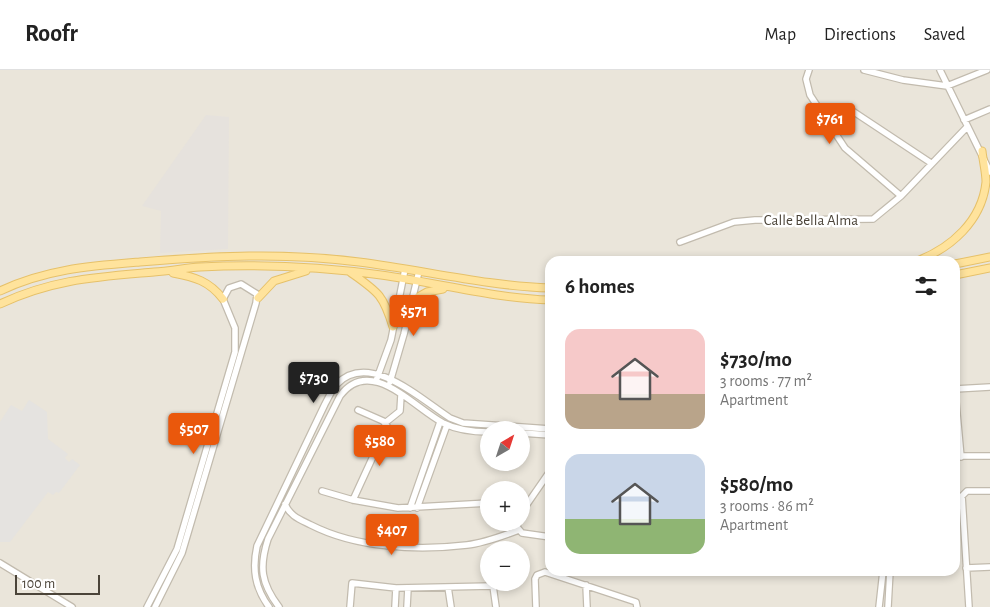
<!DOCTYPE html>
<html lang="en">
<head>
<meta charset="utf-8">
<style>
	:root { --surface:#fff; --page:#f6f6f6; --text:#222; --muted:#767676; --line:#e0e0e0; --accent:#ea580c }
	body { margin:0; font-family:"Alegreya Sans",sans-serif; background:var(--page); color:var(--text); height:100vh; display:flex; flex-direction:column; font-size:19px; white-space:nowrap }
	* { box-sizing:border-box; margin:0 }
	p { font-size:16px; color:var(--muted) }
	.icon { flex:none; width:28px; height:28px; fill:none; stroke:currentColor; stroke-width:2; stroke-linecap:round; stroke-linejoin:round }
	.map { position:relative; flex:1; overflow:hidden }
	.details { position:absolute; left:545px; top:186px; width:415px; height:320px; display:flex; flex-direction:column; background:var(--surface); border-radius:15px; box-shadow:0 2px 8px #0003 }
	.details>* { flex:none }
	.needle { width:32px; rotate:39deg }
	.controls { position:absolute; left:480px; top:351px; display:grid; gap:10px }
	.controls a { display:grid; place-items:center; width:50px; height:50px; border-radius:50%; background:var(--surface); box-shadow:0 2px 8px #0003; font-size:25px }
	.scale { position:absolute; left:15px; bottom:12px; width:85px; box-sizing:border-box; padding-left:5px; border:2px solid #4b4439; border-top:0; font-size:14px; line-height:18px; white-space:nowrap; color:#4b4439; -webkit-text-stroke:4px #fff; paint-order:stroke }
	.price { position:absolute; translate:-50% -42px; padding:0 11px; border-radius:5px; background:var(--accent); color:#fff; font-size:16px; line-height:32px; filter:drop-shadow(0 1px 2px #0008) }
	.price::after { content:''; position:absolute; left:50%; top:30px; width:15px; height:11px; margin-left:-8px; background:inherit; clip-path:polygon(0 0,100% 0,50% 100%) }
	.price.selected { background:#222; color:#fff }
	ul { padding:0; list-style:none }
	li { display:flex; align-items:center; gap:15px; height:125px; padding:0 20px }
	li span { display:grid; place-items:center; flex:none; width:140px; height:100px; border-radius:15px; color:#555 }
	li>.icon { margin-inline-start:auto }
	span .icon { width:60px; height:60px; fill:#fffc; stroke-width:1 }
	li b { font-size:21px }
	h2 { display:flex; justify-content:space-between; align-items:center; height:60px; padding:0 20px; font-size:21px }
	header { display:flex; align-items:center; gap:30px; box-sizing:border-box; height:70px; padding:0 25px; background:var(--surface); border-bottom:1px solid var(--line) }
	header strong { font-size:24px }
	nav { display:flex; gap:28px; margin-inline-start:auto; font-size:18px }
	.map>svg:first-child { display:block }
	.residential { fill:#eae5da; fill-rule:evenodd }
	.industrial { fill:#e6e2dd }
	.parking { fill:#e5e3e0 }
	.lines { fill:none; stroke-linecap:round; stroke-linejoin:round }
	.minor-casing { stroke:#c2bbae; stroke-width:8 }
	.major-casing { stroke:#e6c16a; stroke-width:9 }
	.minor { stroke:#fff; stroke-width:5.5 }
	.major { stroke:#ffe39c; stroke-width:7 }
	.labels { text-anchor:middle; stroke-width:5; stroke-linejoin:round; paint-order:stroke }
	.street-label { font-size:15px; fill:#4b4439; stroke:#fff }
</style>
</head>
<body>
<header>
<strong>Roofr</strong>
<nav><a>Map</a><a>Directions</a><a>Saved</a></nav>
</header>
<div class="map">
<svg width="990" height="537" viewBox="0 0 990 537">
	<rect width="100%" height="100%" fill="#f6f3ec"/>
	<path class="residential" d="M0,0H990V537H0ZM550,191H955V501H550ZM489,360H521V392H489ZM489,420H521V452H489ZM489,480H521V512H489Z"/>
	<path class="industrial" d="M206,45L229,47L228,179L160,183L161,141L142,136Z"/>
	<path class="parking" d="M29,330L47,342L48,369L68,384L65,388L69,392L72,389L80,395L59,423L56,422L53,425L48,422L10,472H0V352L11,335L22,341Z"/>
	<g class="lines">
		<g class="minor-casing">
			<path id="minor" d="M809,0L806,9L810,25L845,78L901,126
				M864,0L903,10L947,16L987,0
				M940,0L990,102
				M848,38L931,93
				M964,50L990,39
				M680,172L734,152L755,150L873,149L901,126L967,57
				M376,311L391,270L405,199
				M390,312L404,264L419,201
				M955,319L990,317
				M955,321L961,387
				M385,353L400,341L401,325
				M521,363L550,365
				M955,386H990
				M322,421L353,430L398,438L489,433
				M353,430L387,356L383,351L358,340
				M285,434C290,446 299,449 311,455C356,478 417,481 467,475C485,473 502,466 519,460
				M410,438L440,352
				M417,438L447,355
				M521,443L550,401
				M518,452L517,457L522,463L550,467
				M0,493L72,537
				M966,498L990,497
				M586,515L587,537
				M448,517L451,537
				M147,537L177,479L235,282V258L223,229L229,218L241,214L257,224L256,233L182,483L155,537
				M269,537C255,518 252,499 257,476L325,334C329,327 332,319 337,314C369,280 422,330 450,348L463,353L550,359
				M279,537C261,513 259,497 268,469L340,326C370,285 413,337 443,353C457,360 474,362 489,362
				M350,537L352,513L396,518L493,516L496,537
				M395,537L396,518
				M407,537L408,518
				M536,537L535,509L537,505L545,502L636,532L637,537
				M879,537L883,501
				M888,537L890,501
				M969,537L962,426L967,421H990"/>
		</g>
		<g class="major-casing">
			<path id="major" d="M917,191C951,178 982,151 986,112C986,102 983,91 982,81
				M955,194L990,187
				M350,202C378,222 383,224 393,257
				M173,203C195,207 209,211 223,229
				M955,205L990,198
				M0,221C46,199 90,196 140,192C215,186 283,182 359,192C423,200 486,216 550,218
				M258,228L274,211L306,201
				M411,231L427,222L443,219
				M0,234C53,209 97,207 154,202C170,201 185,198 200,197C260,194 322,197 381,205C438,213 493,228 550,230"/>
		</g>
		<use href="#minor" class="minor"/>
		<use href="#major" class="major"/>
	</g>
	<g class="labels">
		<g class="street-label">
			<text x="811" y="155">Calle Bella Alma</text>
		</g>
	</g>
</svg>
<div class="controls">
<a><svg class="needle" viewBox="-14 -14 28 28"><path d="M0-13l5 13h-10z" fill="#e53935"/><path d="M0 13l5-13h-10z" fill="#767676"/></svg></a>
<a>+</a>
<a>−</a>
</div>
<div class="scale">100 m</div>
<b class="price" style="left:830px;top:75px">$761</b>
<b class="price" style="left:414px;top:267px">$571</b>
<b class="price selected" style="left:314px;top:334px">$730</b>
<b class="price" style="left:194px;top:385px">$507</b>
<b class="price" style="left:380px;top:397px">$580</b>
<b class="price" style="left:392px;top:486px">$407</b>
<section class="details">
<h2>6 homes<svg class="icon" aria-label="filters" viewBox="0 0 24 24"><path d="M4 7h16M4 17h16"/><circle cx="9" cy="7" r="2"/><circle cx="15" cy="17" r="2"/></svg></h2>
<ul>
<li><span style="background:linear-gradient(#f6c9c9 65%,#b9a48a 0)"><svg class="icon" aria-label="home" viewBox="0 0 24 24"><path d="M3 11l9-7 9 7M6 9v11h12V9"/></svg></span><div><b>$730/mo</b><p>3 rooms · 77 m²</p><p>Apartment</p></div></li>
<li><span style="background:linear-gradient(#c9d6e8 65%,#8fb573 0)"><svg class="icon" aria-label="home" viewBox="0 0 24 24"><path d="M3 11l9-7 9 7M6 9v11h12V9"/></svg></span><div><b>$580/mo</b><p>3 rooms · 86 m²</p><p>Apartment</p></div></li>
</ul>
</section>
</div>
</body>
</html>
